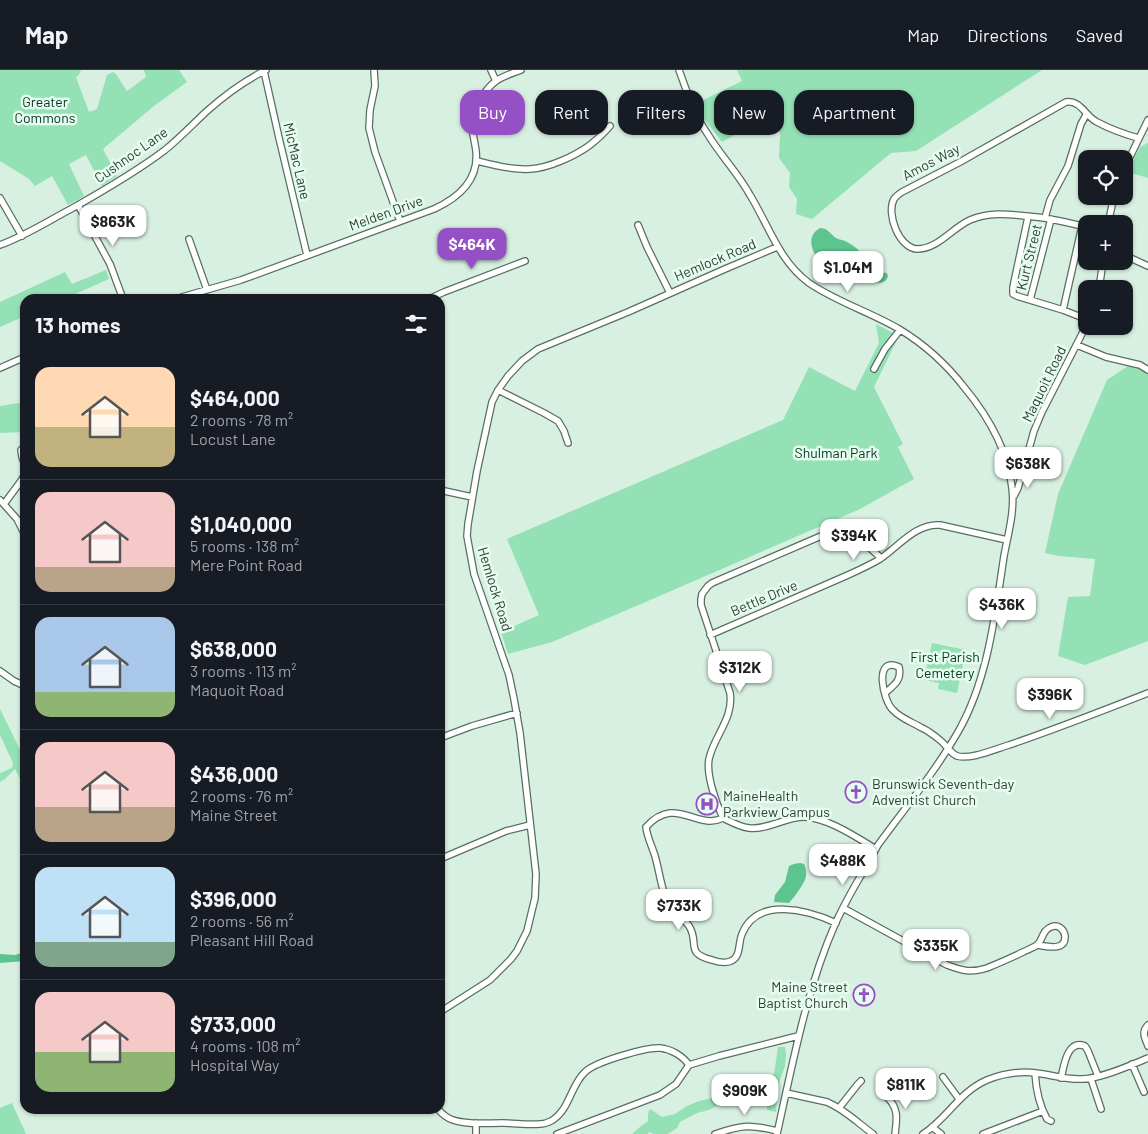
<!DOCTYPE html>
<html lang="en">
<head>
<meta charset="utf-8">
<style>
	:root { --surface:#171b24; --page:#20242c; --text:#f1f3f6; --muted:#9ea1a6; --line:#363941; --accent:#9550c5 }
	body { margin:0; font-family:Barlow,sans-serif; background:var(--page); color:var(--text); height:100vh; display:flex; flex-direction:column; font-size:19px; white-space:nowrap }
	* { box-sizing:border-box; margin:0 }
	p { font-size:16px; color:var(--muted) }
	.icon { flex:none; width:28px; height:28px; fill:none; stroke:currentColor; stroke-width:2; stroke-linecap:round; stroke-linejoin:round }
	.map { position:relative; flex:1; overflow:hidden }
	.panel { position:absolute; left:20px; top:224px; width:425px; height:820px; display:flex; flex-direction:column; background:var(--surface); border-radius:15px; box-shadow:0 1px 4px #0004 }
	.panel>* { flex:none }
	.top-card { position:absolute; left:460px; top:20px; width:475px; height:45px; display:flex; gap:10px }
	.buttons { position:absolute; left:1078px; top:80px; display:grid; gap:10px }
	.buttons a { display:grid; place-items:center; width:55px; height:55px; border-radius:10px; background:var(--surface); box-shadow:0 1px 4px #0004; font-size:25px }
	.price { position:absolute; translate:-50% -42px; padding:0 11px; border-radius:10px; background:#fff; color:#222; font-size:16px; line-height:32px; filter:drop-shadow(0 1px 2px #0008) }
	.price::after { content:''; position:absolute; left:50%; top:30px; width:15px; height:11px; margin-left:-8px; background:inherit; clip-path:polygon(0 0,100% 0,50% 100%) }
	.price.current { background:var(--accent); color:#fff }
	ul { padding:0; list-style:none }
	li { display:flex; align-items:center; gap:15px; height:125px; padding:0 15px }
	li+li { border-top:1px solid var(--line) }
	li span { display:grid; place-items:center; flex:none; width:140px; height:100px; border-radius:15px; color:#555 }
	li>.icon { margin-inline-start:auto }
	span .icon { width:60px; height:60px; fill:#fffc; stroke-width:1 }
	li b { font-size:21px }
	h2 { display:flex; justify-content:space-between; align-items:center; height:60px; padding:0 15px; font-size:21px }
	.chip { padding:0 18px; border-radius:15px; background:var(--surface); box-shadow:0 1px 4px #0004; font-size:18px; line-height:45px }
	.chip.current { background:var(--accent); color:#fff }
	header { display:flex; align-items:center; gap:30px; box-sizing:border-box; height:70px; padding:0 25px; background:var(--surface); border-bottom:1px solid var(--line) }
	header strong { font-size:24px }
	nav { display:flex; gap:28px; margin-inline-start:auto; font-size:18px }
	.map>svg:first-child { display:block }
	.green { fill:#95e1b6 }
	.water { fill:#5dc38f }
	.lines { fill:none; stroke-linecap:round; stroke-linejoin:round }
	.minor-casing { stroke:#596e61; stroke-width:8 }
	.minor { stroke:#fff; stroke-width:5.5 }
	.labels { text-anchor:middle; stroke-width:5; stroke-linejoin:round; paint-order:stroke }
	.park-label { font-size:14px; fill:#05331f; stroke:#e5fdee }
	.street-label { font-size:14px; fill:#333c37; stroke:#e5fdee }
	.poi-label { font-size:14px; fill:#333c37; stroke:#e5fdee; text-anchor:start }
</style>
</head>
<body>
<header>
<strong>Map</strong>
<nav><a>Map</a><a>Directions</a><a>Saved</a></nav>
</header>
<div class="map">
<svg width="1148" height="1064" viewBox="0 0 1148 1064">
	<rect width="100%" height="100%" fill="#d8f0e1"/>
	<path class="green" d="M0,0H81L79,5L76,7L89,42L97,39L107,5L113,2L116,4L127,21L146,7L144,0H179L187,12L154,36L103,79L117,106L102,116L86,85L69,94L84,126L68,135L52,106L35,116L29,109L0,91Z
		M737,0H1042L916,81L891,83L812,149L796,144L797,129L789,117L790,103L779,88L780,63L769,47L722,72L704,49L699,32L742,11Z
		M1148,73V108L1128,102L1134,89V88L1140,77Z
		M106,200L109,209L64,229H25V246L0,257V232L65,202L72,214Z
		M876,254L899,266L874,317L903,374L898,377L914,409L860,439L641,534L552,572L508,584L501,562L539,545L507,469L783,350L809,297L855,321L879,273Z
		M1131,294L1148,302V571L1085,595L1058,586L1068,527L1090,526L1095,489L1058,486L1045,483L1058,424L1107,310Z
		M25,332V362L0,363V336Z
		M932,573L966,580L957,623L938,619L939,613L924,610Z
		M0,639L25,690V718L15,699L5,709L0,712V703L12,698L13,693L0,665Z
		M778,977H785L786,984L785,996L778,1015L776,1042L767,1040L768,1028L720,1034L709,1040L697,1043L680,1052L677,1058L668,1064H654L649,1062L648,1064H632L641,1056L648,1051V1043L650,1039L662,1047L675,1044L687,1036L699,1031L713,1028L720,1023L729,1021L731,1013L734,1007L741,1006L743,1014H749L774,1004Z
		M12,1033L26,1064H0V1038Z"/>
	<path class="water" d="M820,158C828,158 830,164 836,168C840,170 844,170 847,172C859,178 868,190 875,201L877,202L887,203L888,206C885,216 877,212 868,212C860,212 849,213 841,210C837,208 835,205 832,202C829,199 825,197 823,195C813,185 804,167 820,158Z
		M800,793L804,794C809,805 805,811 799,820C796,825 792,829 789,833L774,832L775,825L785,812L789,796L794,794Z
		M25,882V891L0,893V884L15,885Z"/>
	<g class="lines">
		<g class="minor-casing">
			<path id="minor" d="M374,0L375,16L370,40L369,58L375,82L400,151
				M491,0L496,11
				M679,0C687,22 694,44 707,63C720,85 738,103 750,125C769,156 779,191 809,213C837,232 870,242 899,259C924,274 946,294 964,317C988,346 1008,380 1012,418C1015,441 1008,464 1004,486C995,545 988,610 958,662C935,702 905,738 878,775C874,782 870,790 866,797C855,815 845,833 836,852C806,920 793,992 777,1064
				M264,1L279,68L307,185
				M477,91C494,95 512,100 530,99C549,98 575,86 590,75C598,69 604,63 610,56
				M1124,99L1148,50
				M0,128L22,166
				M78,135L110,194L123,229
				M1028,147L1013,217V224L1017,226L1063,240L1086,249
				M1045,148L1050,130L1068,96L1081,54L1086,45
				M1108,154L1114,126
				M638,155L647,177L670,223
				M1086,157C1074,154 1062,151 1049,149C1041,147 1034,147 1026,146C1007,144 989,142 970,150C952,158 938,179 917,179C899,178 886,144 894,129C896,126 899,124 902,122L960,92L1066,32C1081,30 1085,46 1097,52C1110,59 1124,64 1138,68
				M189,169L207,220
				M0,175C25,166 48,151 71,139C103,121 136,102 165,80C180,68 193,54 207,41C225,25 244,11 266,0
				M1124,185L1148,196
				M1099,219L1103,191
				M175,229L241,210L434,139C458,128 479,110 476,81C475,72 472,63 472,54C473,39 484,20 496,11C503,6 513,3 521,0
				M429,229L444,222L525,191
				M1030,230L1051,149
				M1063,240L1082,156
				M1077,275L1106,287L1140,295L1148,300
				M0,298L25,287
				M874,299L885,279L900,260
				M498,320L544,343L558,351L564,361L568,373
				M25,376L21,380L22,387L25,395
				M1008,394L1019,393L1025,387
				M440,420L472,427
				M1014,426L1018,418L1034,361L1042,342L1086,256
				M0,430L17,449L25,465
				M4,434L21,411L25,404
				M710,565L848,505C859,500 870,495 880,489C898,477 916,453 940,455L1007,470
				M0,601L14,611L25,616
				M885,623C894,615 902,611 899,597C873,585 883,631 893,640C900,648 912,652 922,658C929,661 935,666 941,671C947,676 950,683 957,686C971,690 995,679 1009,675C1056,659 1102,641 1148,623
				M440,668L472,656L517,643
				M723,748C696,761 676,724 646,757C647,767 652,776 655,786C660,803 661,822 671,837C676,844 684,849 689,856C700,873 684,883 712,890C718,892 725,894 731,891C741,887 738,873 742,864C757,826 808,840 836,853
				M876,779C856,767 825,746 802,747C784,748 767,760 749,758C740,757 731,752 723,748C716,733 706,705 709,689C714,666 734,648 730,623L701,535V529L702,524L708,516L712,513L835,460H844L853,463L881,488
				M440,789L506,761L530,755
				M843,838L947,895C963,901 971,903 987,898C999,893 1011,888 1023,882C1027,880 1033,878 1037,875C1043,870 1042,860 1051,857C1058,854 1064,859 1065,866C1066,882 1046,876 1037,875
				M440,942L490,910L511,889L517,881L527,861L535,828L536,804L520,663L514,629L509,605L474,504L467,466L468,454L477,401L492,332L498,320L508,306L522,291L538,279L628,242L725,199L777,177
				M1148,955C1141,962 1145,968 1148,976
				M1132,994L1144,1022
				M1035,1003C1036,1019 1039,1035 1047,1049L1051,1051
				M943,1007L959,1029
				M1061,1008C1064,996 1067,969 1085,976L1088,981L1098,1006
				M1091,1009L1101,1039
				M786,1023L827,1032C844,1039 858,1053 873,1064
				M886,1026C899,1038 897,1048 895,1064
				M839,1038L858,1014L861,1011
				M438,1039C442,1044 447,1048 453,1050C468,1055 486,1053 502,1053C515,1053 527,1055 540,1054C544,1054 547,1053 551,1051C570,1040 570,1016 585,1002C595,992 646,977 660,978C671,979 683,986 689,995
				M932,1057L941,1064
				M476,1064V1053
				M557,1064L660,1025L676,1014L689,995L719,986L798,966
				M715,1064C742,1055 750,1054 777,1061
				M923,1064C947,1049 959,1022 987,1010C1002,1004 1020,1001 1036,1003C1052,1005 1067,1010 1082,1009C1100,1009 1131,995 1148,988
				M983,1064L1043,1041"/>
		</g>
		<use href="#minor" class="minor"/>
	</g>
	<defs>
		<g id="church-ring" transform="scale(1.125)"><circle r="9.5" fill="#e5fdee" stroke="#9550c5" stroke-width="1.5"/><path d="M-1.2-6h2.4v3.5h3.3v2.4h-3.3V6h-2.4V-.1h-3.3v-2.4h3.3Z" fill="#9550c5"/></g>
		<g id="hospital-ring" transform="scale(1.125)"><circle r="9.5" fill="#e5fdee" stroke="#9550c5" stroke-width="1.5"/><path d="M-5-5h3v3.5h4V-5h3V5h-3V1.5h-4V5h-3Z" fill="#9550c5"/></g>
	</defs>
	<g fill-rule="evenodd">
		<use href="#church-ring" x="856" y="722"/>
		<use href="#hospital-ring" x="707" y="734"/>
		<use href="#church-ring" x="864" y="925"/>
	</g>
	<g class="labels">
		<g class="park-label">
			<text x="45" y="37">Greater<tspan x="45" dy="16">Commons</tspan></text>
			<text x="836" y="388">Shulman Park</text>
			<text x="945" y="592">First Parish<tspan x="945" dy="16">Cemetery</tspan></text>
		</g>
		<g class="street-label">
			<text transform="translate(131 85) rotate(-35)" y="5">Cushnoc Lane</text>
			<text transform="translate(297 91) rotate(77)" y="5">MicMac Lane</text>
			<text transform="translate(931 92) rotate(-28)" y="5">Amos Way</text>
			<text transform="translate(386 143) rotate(-20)" y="5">Melden Drive</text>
			<text transform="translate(1029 187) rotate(-76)" y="5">Kurt Street</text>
			<text transform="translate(715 190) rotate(-23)" y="5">Hemlock Road</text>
			<text transform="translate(1044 314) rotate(-64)" y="5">Maquoit Road</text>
			<text transform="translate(495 519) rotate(73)" y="5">Hemlock Road</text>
			<text transform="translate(764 528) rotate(-23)" y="5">Bettle Drive</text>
		</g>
		<g class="poi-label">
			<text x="872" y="719">Brunswick Seventh-day<tspan x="872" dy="16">Adventist Church</tspan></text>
			<text x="723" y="731">MaineHealth<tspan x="723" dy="16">Parkview Campus</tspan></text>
			<text x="848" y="922" text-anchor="end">Maine Street<tspan x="848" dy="16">Baptist Church</tspan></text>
		</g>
	</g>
</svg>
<div class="buttons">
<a><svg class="icon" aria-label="locate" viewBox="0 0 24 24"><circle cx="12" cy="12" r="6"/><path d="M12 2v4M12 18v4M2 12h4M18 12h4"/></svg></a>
<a>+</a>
<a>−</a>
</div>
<b class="price" style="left:113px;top:177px">$863K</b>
<b class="price current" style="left:472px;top:200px">$464K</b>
<b class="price" style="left:848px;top:223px">$1.04M</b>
<b class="price" style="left:1028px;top:419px">$638K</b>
<b class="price" style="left:854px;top:491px">$394K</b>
<b class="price" style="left:1002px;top:560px">$436K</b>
<b class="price" style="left:740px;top:623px">$312K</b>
<b class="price" style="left:1050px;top:650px">$396K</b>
<b class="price" style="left:843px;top:816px">$488K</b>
<b class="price" style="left:679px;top:861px">$733K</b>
<b class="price" style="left:936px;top:901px">$335K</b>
<b class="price" style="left:906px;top:1040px">$811K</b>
<b class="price" style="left:745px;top:1046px">$909K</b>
<div class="top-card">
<a class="chip current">Buy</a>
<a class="chip">Rent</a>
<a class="chip">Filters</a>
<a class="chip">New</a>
<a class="chip">Apartment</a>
</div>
<section class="panel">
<h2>13 homes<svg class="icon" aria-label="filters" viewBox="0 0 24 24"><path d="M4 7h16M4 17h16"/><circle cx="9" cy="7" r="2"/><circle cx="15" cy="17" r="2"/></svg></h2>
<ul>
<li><span style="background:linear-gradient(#ffd9b3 60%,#c2b280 0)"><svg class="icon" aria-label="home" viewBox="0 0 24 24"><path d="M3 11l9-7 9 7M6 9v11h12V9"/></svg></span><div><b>$464,000</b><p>2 rooms · 78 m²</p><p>Locust Lane</p></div></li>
<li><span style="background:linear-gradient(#f6c9c9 75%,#b9a48a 0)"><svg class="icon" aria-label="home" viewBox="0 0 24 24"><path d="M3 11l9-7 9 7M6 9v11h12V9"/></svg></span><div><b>$1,040,000</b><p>5 rooms · 138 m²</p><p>Mere Point Road</p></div></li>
<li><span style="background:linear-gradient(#a9c7e8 75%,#8fb573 0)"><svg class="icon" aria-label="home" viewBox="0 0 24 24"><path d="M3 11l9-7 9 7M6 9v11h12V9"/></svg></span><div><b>$638,000</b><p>3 rooms · 113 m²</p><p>Maquoit Road</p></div></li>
<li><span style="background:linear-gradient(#f6c9c9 65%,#b9a48a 0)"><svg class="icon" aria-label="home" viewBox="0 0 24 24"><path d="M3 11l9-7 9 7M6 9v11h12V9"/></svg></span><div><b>$436,000</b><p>2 rooms · 76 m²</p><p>Maine Street</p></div></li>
<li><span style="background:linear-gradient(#bfe0f5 75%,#7fa58c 0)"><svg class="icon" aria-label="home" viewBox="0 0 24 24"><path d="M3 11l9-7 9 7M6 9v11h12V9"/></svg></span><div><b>$396,000</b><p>2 rooms · 56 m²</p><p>Pleasant Hill Road</p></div></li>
<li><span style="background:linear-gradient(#f6c9c9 60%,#8fb573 0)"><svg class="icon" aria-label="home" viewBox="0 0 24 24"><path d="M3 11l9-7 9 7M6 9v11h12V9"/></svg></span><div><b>$733,000</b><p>4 rooms · 108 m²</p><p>Hospital Way</p></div></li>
</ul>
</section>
</div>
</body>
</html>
